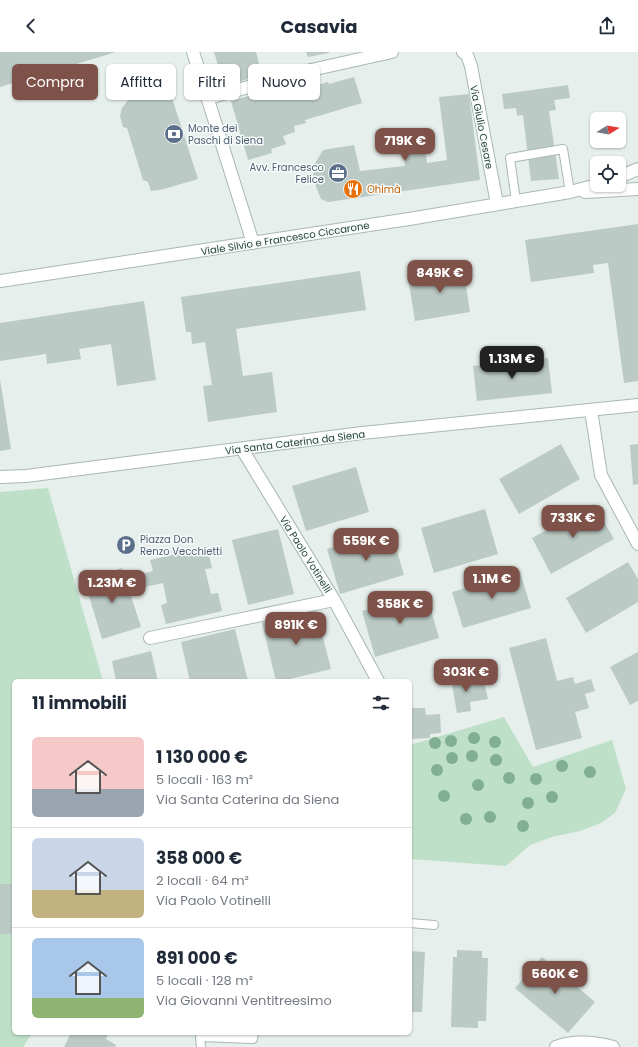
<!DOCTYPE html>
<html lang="it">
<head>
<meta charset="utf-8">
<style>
	:root { --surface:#fff; --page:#f6f6f7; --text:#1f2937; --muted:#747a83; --line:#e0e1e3; --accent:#7f5249 }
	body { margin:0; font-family:Poppins,sans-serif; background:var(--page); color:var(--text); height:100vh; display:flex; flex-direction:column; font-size:15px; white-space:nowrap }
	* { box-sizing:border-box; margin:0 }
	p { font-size:13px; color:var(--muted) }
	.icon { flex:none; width:22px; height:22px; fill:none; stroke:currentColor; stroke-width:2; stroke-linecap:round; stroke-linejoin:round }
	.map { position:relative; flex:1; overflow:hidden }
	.side { position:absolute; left:12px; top:627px; width:400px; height:356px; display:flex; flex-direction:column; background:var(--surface); border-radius:6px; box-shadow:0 1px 3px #0004 }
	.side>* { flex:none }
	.top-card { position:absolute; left:12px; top:12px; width:400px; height:36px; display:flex; gap:8px }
	.needle { width:26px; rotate:79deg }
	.tools { position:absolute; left:590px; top:60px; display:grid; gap:8px }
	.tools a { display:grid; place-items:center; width:36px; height:36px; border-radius:6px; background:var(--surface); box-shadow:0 1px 3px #0004; font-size:20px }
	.price { position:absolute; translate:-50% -34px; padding:0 9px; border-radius:8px; background:var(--accent); color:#fff; font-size:13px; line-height:26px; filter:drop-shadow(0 1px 2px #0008) }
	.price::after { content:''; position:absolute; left:50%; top:24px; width:12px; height:9px; margin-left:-6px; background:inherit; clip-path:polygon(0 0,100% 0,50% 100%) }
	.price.current { background:#222; color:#fff }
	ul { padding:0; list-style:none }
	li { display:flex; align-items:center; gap:12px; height:100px; padding:0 20px }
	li+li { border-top:1px solid var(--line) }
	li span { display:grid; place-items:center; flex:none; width:112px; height:80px; border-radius:6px; color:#555 }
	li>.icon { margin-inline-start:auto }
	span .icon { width:48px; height:48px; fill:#fffc; stroke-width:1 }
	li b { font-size:17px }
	h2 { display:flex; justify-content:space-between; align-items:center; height:48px; padding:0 20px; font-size:17px }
	.pill { padding:0 14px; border-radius:6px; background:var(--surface); box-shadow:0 1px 3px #0004; font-size:14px; line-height:36px }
	.pill.current { background:var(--accent); color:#fff }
	header { display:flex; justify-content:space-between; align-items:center; height:52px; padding:0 20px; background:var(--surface); font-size:18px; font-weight:700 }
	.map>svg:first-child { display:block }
	.green { fill:#bfe0c8 }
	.building { fill:#bbcac4 }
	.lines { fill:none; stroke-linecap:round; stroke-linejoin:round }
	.service-casing { stroke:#a8b8b2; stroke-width:10 }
	.minor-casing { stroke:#a8b8b2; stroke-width:14 }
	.tertiary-casing { stroke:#a8b8b2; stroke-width:14 }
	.service { stroke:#fff; stroke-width:8 }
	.minor { stroke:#fff; stroke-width:12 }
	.tertiary { stroke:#fff; stroke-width:12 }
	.tree { fill:#80af93 }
	.labels { text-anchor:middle; stroke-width:3; stroke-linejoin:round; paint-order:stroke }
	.street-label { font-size:10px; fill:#24423a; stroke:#f7fbf9 }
	.service-label { font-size:10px; fill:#4e5e75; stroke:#f7fbf9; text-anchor:start }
	.food-label { font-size:10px; fill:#c56008; stroke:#f7fbf9; text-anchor:start }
</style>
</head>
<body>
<header><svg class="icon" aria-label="back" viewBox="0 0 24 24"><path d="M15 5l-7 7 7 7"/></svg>Casavia<svg class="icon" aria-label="share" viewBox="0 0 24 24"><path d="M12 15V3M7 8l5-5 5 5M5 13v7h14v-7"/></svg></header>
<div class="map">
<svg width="638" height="995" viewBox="0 0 638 995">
	<rect width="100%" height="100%" fill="#e6efeb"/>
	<path class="green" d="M48,436L103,629H14V981H32L23,995H0V440Z
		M504,665L533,715L612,688L626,737L615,761L601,771L580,779L552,785L530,793L506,814L410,807V693Z"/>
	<path class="building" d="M0,0H116L0,35Z
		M214,0H256L262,23L224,34Z
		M306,0H329V1L308,5Z
		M354,25L362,51L305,68L306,71L294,74L295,80L283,84L286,92L271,97L272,101L248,108L231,49L296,30L299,39L328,30L329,32Z
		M166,27L198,127L164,137L151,139L148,130L143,128L127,76L123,75L120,64L122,56L135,39L146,32Z
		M568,33L570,46L554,48L556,58L549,59L559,127L531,129L523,63L517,64L516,56L504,57L502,42Z
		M469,42L480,128L328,150L321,147L313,127L314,113L323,98L354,93L360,119L405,114L404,98L425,95L427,111L447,108L439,45Z
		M638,172V329L624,331L608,211L593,213L594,221L531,230L525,188Z
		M463,213L470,260L415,269L408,226L438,221L437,217Z
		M360,219L366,258L236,277L243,324L272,320L277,360L208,370L203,334L212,333L205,290L192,292L191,280H186L181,245Z
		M144,249L156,328L117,334L111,292L79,297L81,307L47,312L46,302L0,309V271Z
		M548,306L552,341L477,349L473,314Z
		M0,327L11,397L0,399Z
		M561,392L580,427L519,462L499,427Z
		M638,392V432L633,433L630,393Z
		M356,415L369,460L306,479L292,434Z
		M594,452L614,487L551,522L532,486Z
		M485,457L498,502L434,521L421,476Z
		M278,477L294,542L248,553L232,488Z
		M391,478L404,523L340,542L327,497Z
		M207,495L212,516L205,517L211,542L218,541L222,559L166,572L161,553L167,551L163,531L145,535L142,522L153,519L150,508Z
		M628,510L638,527V550L586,581L566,546Z
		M122,516L141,575L102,587L84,528Z
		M520,520L531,556L463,576L452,540Z
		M426,541L439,586L375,605L362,559Z
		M316,558L331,617L282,629H276L262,571Z
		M235,577L248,629H190L181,590Z
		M546,586L557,629L573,625L575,632L591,627L595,639L585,642L589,656L575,660L582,686L536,698L509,596Z
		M151,599L158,629H116L112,609Z
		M638,600V649L630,653L610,615Z
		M461,619L464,634L484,630L488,647L470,650L471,659L457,661L450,621Z
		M410,656H425L426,663L440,662L441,681L430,682V686L410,687Z
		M0,832H14V882H0Z
		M457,898L482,899V906H488L486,969H478V976L451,975L453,905H457Z
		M410,899L425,900L422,960H410Z
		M542,905L595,950L568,981L515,936Z
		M71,981H109L106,987L116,993L115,995H64Z"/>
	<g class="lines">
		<g class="service-casing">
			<path id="service" d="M516,149L510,106L563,97L570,140
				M410,871L434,873
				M201,995L200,985L253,987L254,981"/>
		</g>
		<g class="minor-casing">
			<path id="minor" d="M463,0L467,3L471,14L497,152
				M208,46L311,18L392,0
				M591,358L601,423L638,492
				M242,397L334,548L378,629
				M0,425L26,424L362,381L638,353
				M150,586L334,548
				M556,995C573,988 596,990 613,995"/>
		</g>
		<g class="tertiary-casing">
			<path id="tertiary" d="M193,0L253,191
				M619,125L638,117
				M585,140L638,137
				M0,229L409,167L570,140L597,133"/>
		</g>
		<use href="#service" class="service"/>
		<use href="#minor" class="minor"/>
		<use href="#tertiary" class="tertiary"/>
	</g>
	<g class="tree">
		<circle cx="474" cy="686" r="6"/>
		<circle cx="451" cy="689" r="6"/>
		<circle cx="495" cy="690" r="6"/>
		<circle cx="435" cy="691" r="6"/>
		<circle cx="472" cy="704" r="6"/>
		<circle cx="452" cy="706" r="6"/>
		<circle cx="496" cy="708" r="6"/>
		<circle cx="562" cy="714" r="6"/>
		<circle cx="437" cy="718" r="6"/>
		<circle cx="590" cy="720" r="6"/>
		<circle cx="509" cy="726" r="6"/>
		<circle cx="536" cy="727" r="6"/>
		<circle cx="478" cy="733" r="6"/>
		<circle cx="444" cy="744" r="6"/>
		<circle cx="552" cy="745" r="6"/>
		<circle cx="528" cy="751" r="6"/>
		<circle cx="490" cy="765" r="6"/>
		<circle cx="466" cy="767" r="6"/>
		<circle cx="523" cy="774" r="6"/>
	</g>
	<defs>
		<g id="bank-disc" transform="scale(1)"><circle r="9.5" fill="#5c6f8a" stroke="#f7fbf9"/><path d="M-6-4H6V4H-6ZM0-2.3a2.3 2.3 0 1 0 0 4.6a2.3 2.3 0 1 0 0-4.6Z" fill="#fff"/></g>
		<g id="office-disc" transform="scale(1)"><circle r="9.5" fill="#5c6f8a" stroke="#f7fbf9"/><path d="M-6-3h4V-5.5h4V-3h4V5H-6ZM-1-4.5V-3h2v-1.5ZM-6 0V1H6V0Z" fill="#fff"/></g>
		<g id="restaurant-disc" transform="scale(1)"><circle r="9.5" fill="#e8710a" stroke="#f7fbf9"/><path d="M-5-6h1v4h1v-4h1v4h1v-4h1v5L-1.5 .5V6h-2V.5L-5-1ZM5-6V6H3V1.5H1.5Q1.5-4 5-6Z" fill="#fff"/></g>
		<g id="parking-disc" transform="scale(1)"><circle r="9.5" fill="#5c6f8a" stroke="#f7fbf9"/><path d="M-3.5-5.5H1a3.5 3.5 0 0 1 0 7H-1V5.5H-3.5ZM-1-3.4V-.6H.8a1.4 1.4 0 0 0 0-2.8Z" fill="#fff"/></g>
	</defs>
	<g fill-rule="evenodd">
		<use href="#bank-disc" x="174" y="82"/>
		<use href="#office-disc" x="338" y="121"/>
		<use href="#restaurant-disc" x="353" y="137"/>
		<use href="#parking-disc" x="126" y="493"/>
	</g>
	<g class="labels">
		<g class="street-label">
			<text transform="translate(482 75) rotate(79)" y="4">Via Giulio Cesare</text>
			<text transform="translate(285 186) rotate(-9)" y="4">Viale Silvio e Francesco Ciccarone</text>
			<text transform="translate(295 390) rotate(-7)" y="4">Via Santa Caterina da Siena</text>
			<text transform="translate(306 502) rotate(58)" y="4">Via Paolo Votinelli</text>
		</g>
		<g class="service-label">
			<text x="188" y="80">Monte dei<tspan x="188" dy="12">Paschi di Siena</tspan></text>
			<text x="324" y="119" text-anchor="end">Avv. Francesco<tspan x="324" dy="12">Felice</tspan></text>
			<text x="140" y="491">Piazza Don<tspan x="140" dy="12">Renzo Vecchietti</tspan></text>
		</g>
		<g class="food-label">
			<text x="367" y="141">Ohimà</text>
		</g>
	</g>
</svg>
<div class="tools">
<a><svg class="needle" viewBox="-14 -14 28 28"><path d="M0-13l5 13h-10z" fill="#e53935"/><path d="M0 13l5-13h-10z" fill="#747a83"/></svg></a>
<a><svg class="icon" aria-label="locate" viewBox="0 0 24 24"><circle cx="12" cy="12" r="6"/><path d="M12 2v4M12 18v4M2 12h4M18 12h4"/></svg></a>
</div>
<b class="price" style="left:405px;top:110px">719K €</b>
<b class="price" style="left:440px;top:242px">849K €</b>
<b class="price current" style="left:512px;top:328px">1.13M €</b>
<b class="price" style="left:573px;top:487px">733K €</b>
<b class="price" style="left:366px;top:510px">559K €</b>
<b class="price" style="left:492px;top:548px">1.1M €</b>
<b class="price" style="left:112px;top:552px">1.23M €</b>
<b class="price" style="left:400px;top:573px">358K €</b>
<b class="price" style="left:296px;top:594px">891K €</b>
<b class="price" style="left:466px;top:641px">303K €</b>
<b class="price" style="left:555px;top:943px">560K €</b>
<div class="top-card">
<a class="pill current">Compra</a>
<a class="pill">Affitta</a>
<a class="pill">Filtri</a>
<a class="pill">Nuovo</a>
</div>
<section class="side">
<h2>11 immobili<svg class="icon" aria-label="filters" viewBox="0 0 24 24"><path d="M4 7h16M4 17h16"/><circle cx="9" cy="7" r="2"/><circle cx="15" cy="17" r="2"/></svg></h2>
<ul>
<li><span style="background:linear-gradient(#f6c9c9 65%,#9aa5b1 0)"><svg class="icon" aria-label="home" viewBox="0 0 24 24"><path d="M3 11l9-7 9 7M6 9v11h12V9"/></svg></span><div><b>1 130 000 €</b><p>5 locali · 163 m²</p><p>Via Santa Caterina da Siena</p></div></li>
<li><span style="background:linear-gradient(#c9d6e8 65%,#c2b280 0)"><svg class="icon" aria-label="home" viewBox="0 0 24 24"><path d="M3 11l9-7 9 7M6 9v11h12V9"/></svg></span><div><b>358 000 €</b><p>2 locali · 64 m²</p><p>Via Paolo Votinelli</p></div></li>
<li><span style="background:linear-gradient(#a9c7e8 75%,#8fb573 0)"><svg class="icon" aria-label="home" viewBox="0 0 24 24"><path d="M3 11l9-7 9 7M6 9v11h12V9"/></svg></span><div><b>891 000 €</b><p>5 locali · 128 m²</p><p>Via Giovanni Ventitreesimo</p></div></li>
</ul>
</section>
</div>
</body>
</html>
